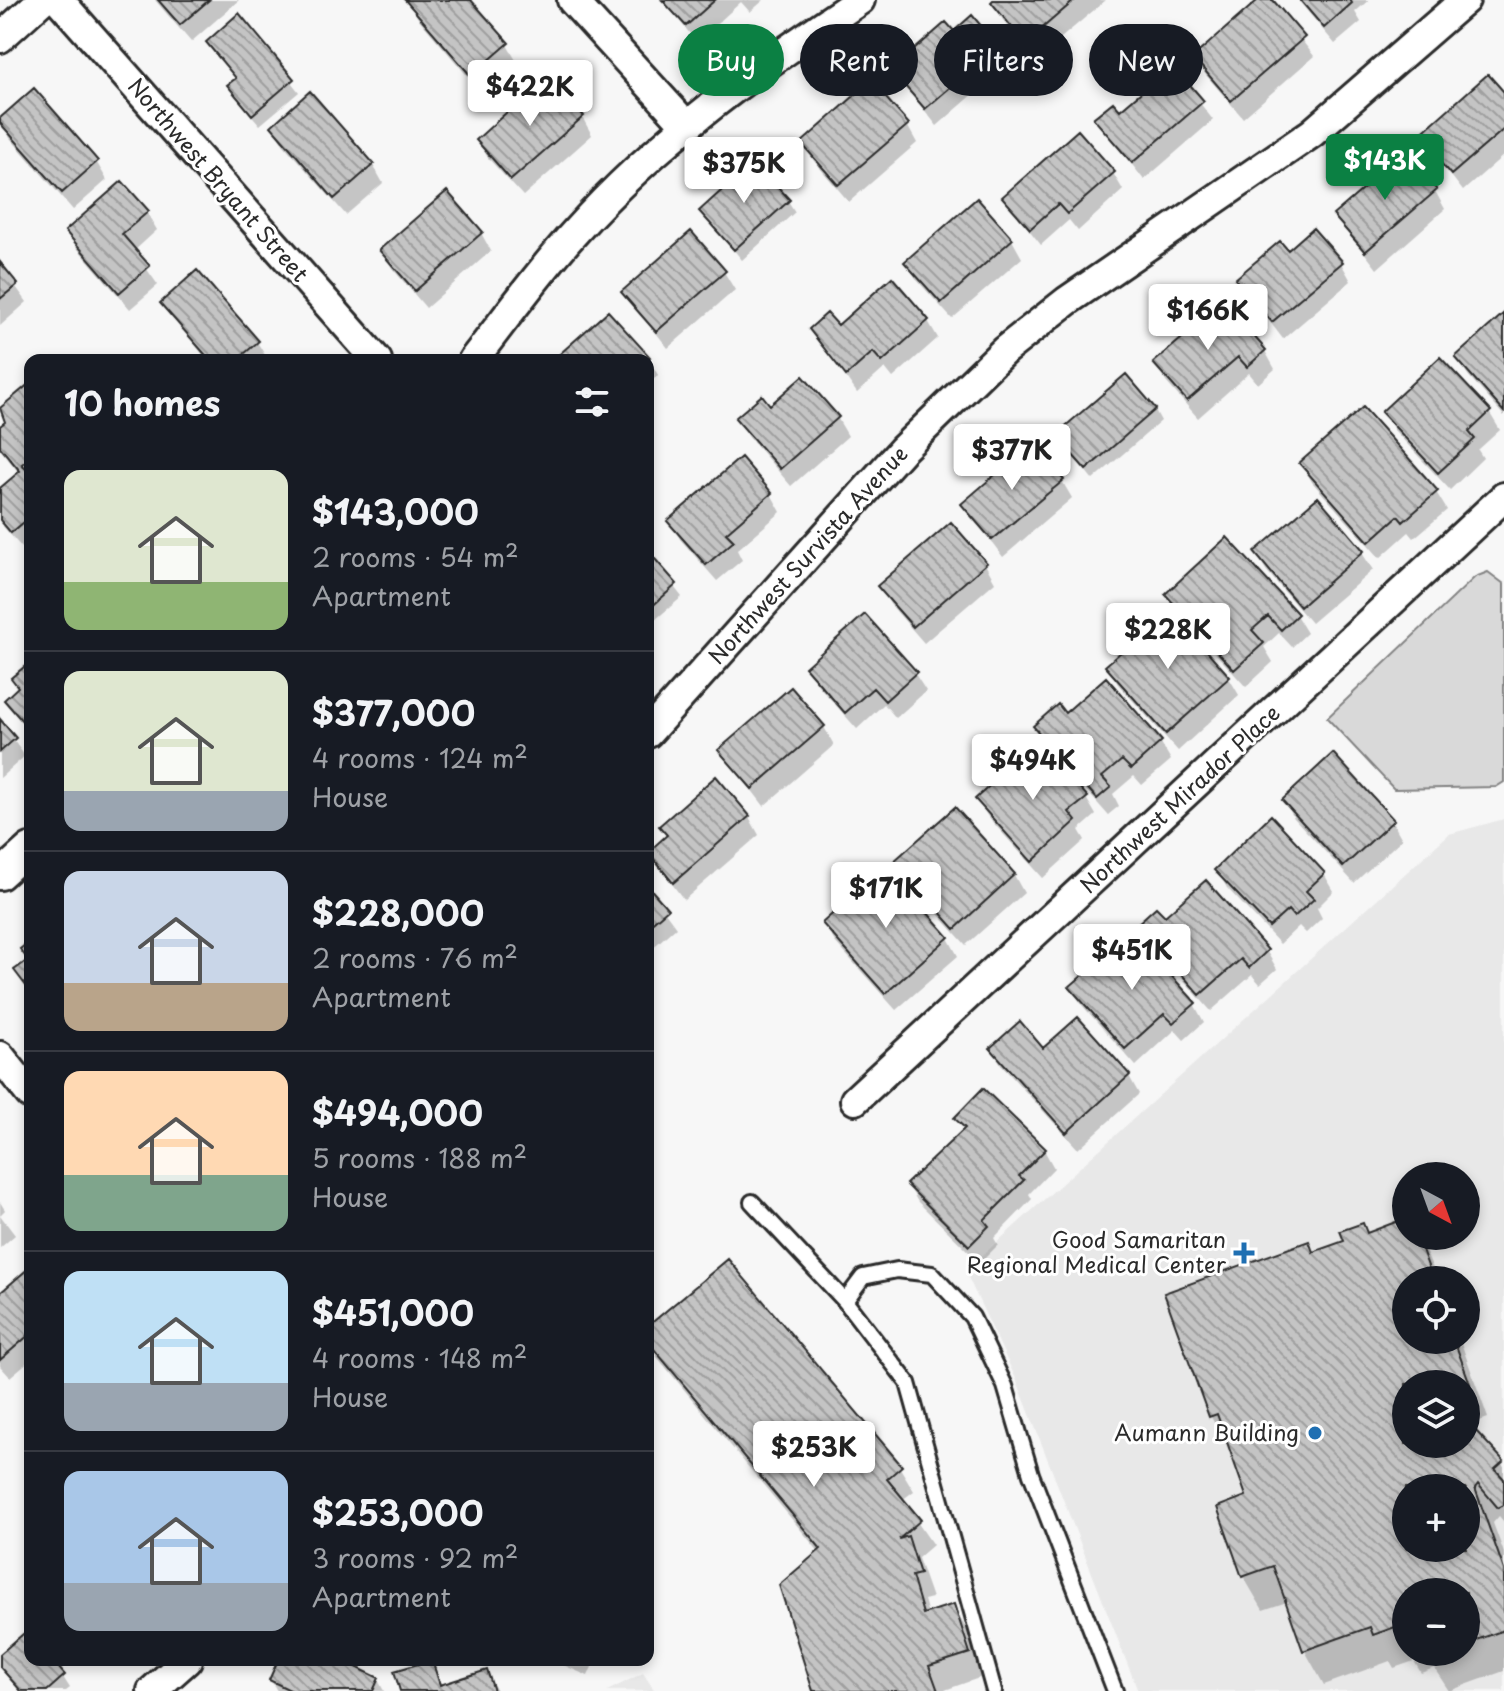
<!DOCTYPE html>
<html lang="en">
<head>
<meta charset="utf-8">
<style>
	:root { --surface:#171b24; --page:#242831; --text:#f1f3f6; --muted:#9ea1a6; --line:#363941; --accent:#0b8043 }
	body { margin:0; font-family:"Playpen Sans",sans-serif; background:var(--page); color:var(--text); height:100vh; display:flex; flex-direction:column; font-size:30px; white-space:nowrap }
	* { box-sizing:border-box; margin:0 }
	p { font-size:26px; color:var(--muted) }
	.icon { flex:none; width:44px; height:44px; fill:none; stroke:currentColor; stroke-width:2; stroke-linecap:round; stroke-linejoin:round }
	.map { position:relative; flex:1; overflow:hidden }
	.drawer { position:absolute; left:24px; top:354px; width:630px; height:1312px; display:flex; flex-direction:column; background:var(--surface); border-radius:16px; box-shadow:0 4px 12px #0003 }
	.drawer>* { flex:none }
	.hud { position:absolute; left:678px; top:24px; width:706px; height:72px; display:flex; gap:16px }
	.needle { width:52px; rotate:139deg }
	.fabs { position:absolute; left:1392px; top:1162px; display:grid; gap:16px }
	.fabs a { display:grid; place-items:center; width:88px; height:88px; border-radius:50%; background:var(--surface); box-shadow:0 4px 12px #0003; font-size:40px }
	.price { position:absolute; translate:-50% -68px; padding:0 18px; border-radius:8px; background:#fff; color:#222; font-size:26px; line-height:52px; filter:drop-shadow(0 2px 4px #0008) }
	.price::after { content:''; position:absolute; left:50%; top:48px; width:24px; height:18px; margin-left:-12px; background:inherit; clip-path:polygon(0 0,100% 0,50% 100%) }
	.price.active { background:var(--accent); color:#fff }
	ul { padding:0; list-style:none }
	li { display:flex; align-items:center; gap:24px; height:200px; padding:0 40px }
	li+li { border-top:2px solid var(--line) }
	li span { display:grid; place-items:center; flex:none; width:224px; height:160px; border-radius:16px; color:#555 }
	li>.icon { margin-inline-start:auto }
	span .icon { width:96px; height:96px; fill:#fffc; stroke-width:1 }
	li b { font-size:34px }
	h2 { display:flex; justify-content:space-between; align-items:center; height:96px; padding:0 40px; font-size:34px }
	.tag { padding:0 28px; border-radius:36px; background:var(--surface); box-shadow:0 4px 12px #0003; font-size:28px; line-height:72px }
	.tag.active { background:var(--accent); color:#fff }
	.map>svg:first-child { display:block }
	.built { fill:#e8e8e8; fill-rule:evenodd }
	.green { fill:#d9d9d9; stroke:#828282; stroke-width:2 }
	.shadow { fill:#0003; fill-rule:evenodd }
	.building { fill:url(#building-back-hatch); stroke:#2b2b2b; stroke-width:2; fill-rule:evenodd }
	.lines { fill:none; stroke-linecap:round; stroke-linejoin:round }
	.lane-casing { stroke:#2b2b2b; stroke-width:20 }
	.street-casing { stroke:#2b2b2b; stroke-width:34 }
	.lane { stroke:#fff; stroke-width:14 }
	.street { stroke:#fff; stroke-width:28 }
	.poi-dot { fill:#1f6fb2; stroke:#fff; stroke-width:3 }
	.labels { text-anchor:middle; stroke-width:6; stroke-linejoin:round; paint-order:stroke }
	.street-label { font-size:22px; fill:#2b2b2b; stroke:#fff }
	.poi-label { font-size:22px; fill:#2b2b2b; stroke:#fff; text-anchor:end }
</style>
</head>
<body>
<div class="map">
<svg width="1504" height="1691" viewBox="0 0 1504 1691">
	<defs>
		<pattern id="building-back-hatch" width="6" height="6" patternUnits="userSpaceOnUse" patternTransform="scale(2)"><rect width="6" height="6" fill="#c4c4c4"/><path d="M-1 5l2 2M0 0l6 6M5-1l2 2" fill="none" stroke="#9f9f9f"/></pattern>
	</defs>
	<rect width="100%" height="100%" fill="#f7f7f7"/>
	<filter id="ink" filterUnits="userSpaceOnUse"><feTurbulence type="fractalNoise" baseFrequency=".0125" numOctaves="2"/><feDisplacementMap in="SourceGraphic" scale="16" xChannelSelector="R" yChannelSelector="G"/><feConvolveMatrix kernelMatrix="1 2 1 2 8 2 1 2 1" color-interpolation-filters="sRGB"/></filter>
	<g filter="url(#ink)">
		<path class="built" d="M1504,819V1691H1138L1017,1381L965,1271L1449,834ZM1406,1176H1466V1236H1406ZM1406,1280H1466V1340H1406ZM1406,1384H1466V1444H1406ZM1406,1488H1466V1548H1406ZM1406,1592H1466V1652H1406Z
			M643,1673L655,1691H607Z"/>
		<path class="green" d="M1488,572L1504,584V782L1496,787L1394,789L1327,718L1475,577Z"/>
		<path class="shadow" d="M155,0H239L191,42Z
			M402,0H468L507,45L517,62L482,93L418,18L409,3Z
			M662,0H764L750,12L741,2L697,42Z
			M996,0H1106L1036,59L1003,20L993,3Z
			M1261,0H1270L1314,56L1243,118L1206,75L1195,57Z
			M1298,0H1369L1355,12L1361,22L1335,44Z
			M239,16L299,92L260,125L236,97L230,85L236,80L208,42Z
			M953,34L997,47L1007,65L937,126L894,71Z
			M1173,68L1213,120L1144,180L1096,118L1120,113Z
			M34,91L97,163L107,180L73,210L10,138L0,120Z
			M310,94L373,165L383,183L346,215L283,144L273,126Z
			M1504,95V155L1463,191L1420,136Z
			M582,117L592,135L523,196L488,158L478,140Z
			M907,125L917,143L849,202L814,161L803,143Z
			M1113,173L1123,190L1078,231L1069,220L1041,245L1004,198Z
			M1435,191L1445,209L1377,269L1336,216Z
			M788,201L795,212L742,260L702,211Z
			M976,201L1012,240L1022,258L952,319L917,280L906,262Z
			M147,213L157,230L134,251L158,285L130,309L78,249L67,231Z
			M481,233L491,251L426,308L392,268L381,250Z
			M1288,253L1341,263L1351,281L1283,339L1238,280Z
			M0,265L27,302L0,326Z
			M724,272L735,290L668,348L624,292Z
			M163,303L257,342L268,360H207Z
			M1224,304L1265,351L1275,369L1258,384L1249,373L1198,418L1166,382L1156,364Z
			M1504,316V416L1468,375L1457,358Z
			M928,321L938,338L893,378L885,368L857,393L812,329Z
			M648,358L658,375L648,385V360H556Z
			M1440,360L1489,412L1500,430L1478,450L1483,458L1450,490L1394,430L1384,412Z
			M803,379L838,419L848,436L791,486L748,436L738,418L770,408Z
			M30,386V543L23,549L0,523V491L20,474L0,449V428L6,423L0,411Z
			M1155,410L1161,421L1093,480L1058,436Z
			M1302,464L1436,492L1447,510L1414,538L1409,532L1380,558L1312,482Z
			M1062,481L1072,498L1003,557L963,504Z
			M771,494L781,512L737,550L742,560L717,581L680,539L670,521Z
			M1318,500L1362,553L1373,570L1311,623L1266,570L1256,553Z
			M648,554L682,597L656,619L648,610Z
			M985,564L995,582L924,643L890,604L880,586Z
			M1167,595L1296,615L1307,633L1292,647L1279,633L1264,647L1273,662L1246,687L1178,612Z
			M864,617L915,674L926,691L896,718L884,704L857,729L818,685L807,668Z
			M30,664V733L6,700L19,689Z
			M1108,667L1229,678L1239,695L1178,751L1118,684Z
			M1106,680L1161,743L1171,760L1142,785L1134,776L1113,794L1119,806L1108,815L1046,745L1036,727L1065,715Z
			M0,722L25,756L0,778Z
			M824,727L834,745L764,806L721,750Z
			M1086,798L1096,815L1079,830L1085,840L1043,878L988,817L977,799Z
			M1284,800L1392,821L1402,839L1354,883L1294,818Z
			M749,817L759,835L684,900L649,853L668,837L661,826Z
			M897,862L1014,875L1024,893L966,945L907,880Z
			M1217,870L1324,874L1334,891L1317,908L1322,918L1306,933L1299,926L1280,944L1227,888Z
			M1206,883L1267,952L1277,969L1260,984L1252,975L1211,1011L1150,942L1140,924L1164,919Z
			M648,889L676,927L648,952Z
			M824,924L948,938L958,956L896,1010L835,942Z
			M1114,948L1194,1004L1204,1022L1184,1040L1175,1030L1136,1066L1082,1005L1071,988L1109,975L1123,962Z
			M1077,1020L1129,1076L1139,1094L1078,1149L1002,1066L992,1048L1043,1051Z
			M957,1118L1044,1150L1054,1168L1029,1194L1032,1199L994,1238L998,1245L980,1263L918,1202L908,1185L964,1131Z
			M0,1202L5,1210L0,1215L15,1235L0,1248Z
			M1406,1221V1236H1419L1438,1280H1406V1340H1460L1488,1418L1466,1426V1384H1406V1444H1466V1438L1504,1466V1522L1499,1516L1493,1523L1504,1553V1671L1449,1691L1434,1668L1421,1673L1414,1661L1394,1668L1390,1661L1324,1685L1305,1651L1287,1602L1263,1610L1243,1576L1249,1498L1230,1450L1211,1417L1167,1294L1308,1243L1314,1253ZM1406,1488H1466V1548H1406ZM1406,1592H1466V1652H1406Z
			M30,1270V1360L10,1377L0,1366V1296Z
			M648,1329L900,1468L914,1491L902,1500L933,1545L918,1558L932,1598L924,1600L928,1614L953,1606L967,1630L982,1677L942,1691H815L820,1553L657,1357L648,1342Z
			M30,1630V1660H72L59,1671L70,1688L66,1691H20L3,1671L0,1656Z
			M280,1660H337L378,1680L384,1691H277L271,1680Z
			M552,1660H595L588,1676Z
			M431,1661L443,1687L486,1672L497,1691H402Z"/>
		<path class="building" d="M158,0H209L180,25Z
			M405,0H471L509,43L471,76Z
			M662,0H715L686,26Z
			M993,0H1075L1025,43L991,2Z
			M1258,0H1273L1305,37L1231,101L1193,57Z
			M1300,0H1350L1352,3L1324,28Z
			M239,13L294,79L252,115L227,85L236,78L206,42Z
			M972,15L998,46L925,109L891,70L946,22L954,31Z
			M1173,65L1204,101L1132,163L1093,118L1113,102L1120,110Z
			M1488,74L1504,92V129L1451,175L1418,136Z
			M548,75L584,116L511,180L476,140Z
			M871,81L909,124L838,185L801,143Z
			M34,88L98,161L62,193L0,123V118Z
			M310,91L374,164L334,199L271,126Z
			M1078,130L1115,172L1067,214L1058,204L1030,229L1002,197Z
			M1405,153L1437,190L1365,252L1333,215Z
			M754,161L790,200L734,250L699,211Z
			M122,181L149,211L122,234L150,266L119,293L65,231Z
			M447,191L483,232L415,291L379,250Z
			M977,198L1013,239L941,303L904,262Z
			M1313,228L1343,262L1272,322L1235,279L1280,241L1288,250Z
			M691,231L726,271L656,332L621,292Z
			M0,262L18,284L0,299Z
			M197,270L259,341L237,360H210L160,303Z
			M892,277L929,320L882,362L873,352L846,376L809,329L827,313L838,325Z
			M1224,302L1266,350L1247,367L1238,357L1187,401L1153,363Z
			M608,311L650,357L646,360H553Z
			M1504,313V412L1455,357Z
			M1440,357L1491,411L1469,432L1475,439L1438,473L1381,412Z
			M1126,374L1156,409L1086,470L1055,435Z
			M803,376L839,417L780,469L735,418L762,395L770,405Z
			M30,383V458L22,464L30,473V517L11,533L0,520V488L20,471L0,447V426L5,422L0,408Z
			M1363,407L1438,491L1403,522L1398,516L1369,542L1299,463Z
			M1032,443L1064,480L992,540L961,504Z
			M741,457L772,493L726,533L734,541L706,565L667,521Z
			M1318,497L1364,551L1300,607L1254,552Z
			M951,522L987,563L913,627L877,586Z
			M1227,537L1298,614L1281,630L1268,616L1252,630L1264,643L1234,670L1165,594Z
			M648,551L677,584L649,609L648,608Z
			M1170,609L1230,677L1166,734L1105,666Z
			M865,614L917,672L885,701L873,688L845,713L805,667Z
			M30,662V730L4,700L18,687L11,678Z
			M1106,677L1162,741L1131,769L1122,760L1102,777L1111,787L1097,799L1033,726L1058,704L1065,713Z
			M791,687L825,726L752,789L718,750Z
			M0,719L16,738L0,752Z
			M1038,742L1088,797L1069,812L1076,821L1032,862L975,799Z
			M1333,753L1394,820L1343,867L1282,800Z
			M716,776L750,816L673,883L648,852L667,835L659,826Z
			M955,807L1015,874L955,929L894,861Z
			M1271,815L1325,873L1306,891L1314,899L1294,917L1288,910L1269,927L1214,870Z
			M886,866L949,937L885,994L822,923Z
			M1206,880L1268,950L1249,968L1241,959L1200,995L1137,924L1156,907L1165,916Z
			M648,886L668,909L648,926Z
			M1130,930L1196,1003L1173,1023L1164,1014L1125,1049L1069,987L1099,961L1109,972L1123,959L1112,947Z
			M30,941V991L14,970L28,960L20,949Z
			M1078,1017L1130,1075L1066,1133L990,1048L1020,1021L1043,1048Z
			M983,1088L1046,1149L1019,1176L1024,1180L984,1220L989,1226L969,1246L906,1184L965,1128L954,1118Z
			M1406,1218V1236H1417L1433,1280H1406V1340H1454L1470,1384H1406V1444H1466V1435L1476,1431L1504,1461L1495,1469L1504,1479V1505L1498,1508L1478,1484L1475,1488L1504,1570V1630L1466,1644V1592H1406V1637L1400,1640L1395,1627L1373,1635L1370,1627L1303,1651L1273,1566L1242,1577L1217,1507L1246,1496L1217,1414L1209,1417L1164,1293L1309,1241L1313,1252L1344,1241L1340,1231L1363,1223L1367,1233ZM1406,1488H1466V1548H1406Z
			M728,1259L902,1466L887,1479L921,1520L899,1539L908,1536L920,1574L912,1576L923,1614L954,1604L970,1653L929,1666L938,1691H813L779,1585L821,1549L648,1342V1326Z
			M30,1267V1334L0,1360V1293Z
			M30,1628V1660H52L65,1675L47,1691H21L0,1667V1654Z
			M278,1660H342L379,1678L373,1691H292L269,1680Z
			M432,1660L440,1685L487,1670L494,1691H400L394,1671Z"/>
		<g class="lines">
			<g class="lane-casing">
				<path id="lane" d="M752,1202L845,1301L908,1383L994,1691
					M845,1301L863,1277L897,1270L932,1274L972,1317L1005,1386L1031,1474L1115,1691"/>
			</g>
			<g class="street-casing">
				<path id="street" d="M59,0L377,360
					M572,0L687,126
					M0,38L42,0
					M473,360C507,317 539,271 576,231C657,140 760,67 860,0
					M648,733L902,450L1005,350L1067,301L1312,133L1465,0
					M0,875L30,848
					M0,1056L30,1094
					M855,1100L1504,497
					M152,1691L187,1660"/>
			</g>
			<use href="#lane" class="lane"/>
			<use href="#street" class="street"/>
		</g>
	</g>
	<g class="poi-dot">
		<path d="M1240 1241h8v8h8v8h-8v8h-8v-8h-8v-8h8z"/>
		<circle cx="1315" cy="1433" r="8"/>
	</g>
	<g class="labels">
		<g class="street-label">
			<text transform="translate(218 180) rotate(49)" y="8">Northwest Bryant Street</text>
			<text transform="translate(808 555) rotate(-48)" y="8">Northwest Survista Avenue</text>
			<text transform="translate(1180 799) rotate(-43)" y="8">Northwest Mirador Place</text>
		</g>
		<g class="poi-label">
			<text x="1226" y="1248">Good Samaritan<tspan x="1226" dy="25">Regional Medical Center</tspan></text>
			<text x="1299" y="1441">Aumann Building</text>
		</g>
	</g>
</svg>
<div class="fabs">
<a><svg class="needle" viewBox="-14 -14 28 28"><path d="M0-13l5 13h-10z" fill="#e53935"/><path d="M0 13l5-13h-10z" fill="#9ea1a6"/></svg></a>
<a><svg class="icon" aria-label="locate" viewBox="0 0 24 24"><circle cx="12" cy="12" r="6"/><path d="M12 2v4M12 18v4M2 12h4M18 12h4"/></svg></a>
<a><svg class="icon" aria-label="layers" viewBox="0 0 24 24"><path d="M12 4l9 5-9 5-9-5zM3 14l9 5 9-5"/></svg></a>
<a>+</a>
<a>−</a>
</div>
<b class="price" style="left:530px;top:128px">$422K</b>
<b class="price active" style="left:1385px;top:202px">$143K</b>
<b class="price" style="left:744px;top:205px">$375K</b>
<b class="price" style="left:1208px;top:352px">$166K</b>
<b class="price" style="left:1012px;top:492px">$377K</b>
<b class="price" style="left:1168px;top:671px">$228K</b>
<b class="price" style="left:1033px;top:802px">$494K</b>
<b class="price" style="left:886px;top:930px">$171K</b>
<b class="price" style="left:1132px;top:992px">$451K</b>
<b class="price" style="left:814px;top:1489px">$253K</b>
<div class="hud">
<a class="tag active">Buy</a>
<a class="tag">Rent</a>
<a class="tag">Filters</a>
<a class="tag">New</a>
</div>
<section class="drawer">
<h2>10 homes<svg class="icon" aria-label="filters" viewBox="0 0 24 24"><path d="M4 7h16M4 17h16"/><circle cx="9" cy="7" r="2"/><circle cx="15" cy="17" r="2"/></svg></h2>
<ul>
<li><span style="background:linear-gradient(#dfe7d0 70%,#8fb573 0)"><svg class="icon" aria-label="home" viewBox="0 0 24 24"><path d="M3 11l9-7 9 7M6 9v11h12V9"/></svg></span><div><b>$143,000</b><p>2 rooms · 54 m²</p><p>Apartment</p></div></li>
<li><span style="background:linear-gradient(#dfe7d0 75%,#9aa5b1 0)"><svg class="icon" aria-label="home" viewBox="0 0 24 24"><path d="M3 11l9-7 9 7M6 9v11h12V9"/></svg></span><div><b>$377,000</b><p>4 rooms · 124 m²</p><p>House</p></div></li>
<li><span style="background:linear-gradient(#c9d6e8 70%,#b9a48a 0)"><svg class="icon" aria-label="home" viewBox="0 0 24 24"><path d="M3 11l9-7 9 7M6 9v11h12V9"/></svg></span><div><b>$228,000</b><p>2 rooms · 76 m²</p><p>Apartment</p></div></li>
<li><span style="background:linear-gradient(#ffd9b3 65%,#7fa58c 0)"><svg class="icon" aria-label="home" viewBox="0 0 24 24"><path d="M3 11l9-7 9 7M6 9v11h12V9"/></svg></span><div><b>$494,000</b><p>5 rooms · 188 m²</p><p>House</p></div></li>
<li><span style="background:linear-gradient(#bfe0f5 70%,#9aa5b1 0)"><svg class="icon" aria-label="home" viewBox="0 0 24 24"><path d="M3 11l9-7 9 7M6 9v11h12V9"/></svg></span><div><b>$451,000</b><p>4 rooms · 148 m²</p><p>House</p></div></li>
<li><span style="background:linear-gradient(#a9c7e8 70%,#9aa5b1 0)"><svg class="icon" aria-label="home" viewBox="0 0 24 24"><path d="M3 11l9-7 9 7M6 9v11h12V9"/></svg></span><div><b>$253,000</b><p>3 rooms · 92 m²</p><p>Apartment</p></div></li>
</ul>
</section>
</div>
</body>
</html>
